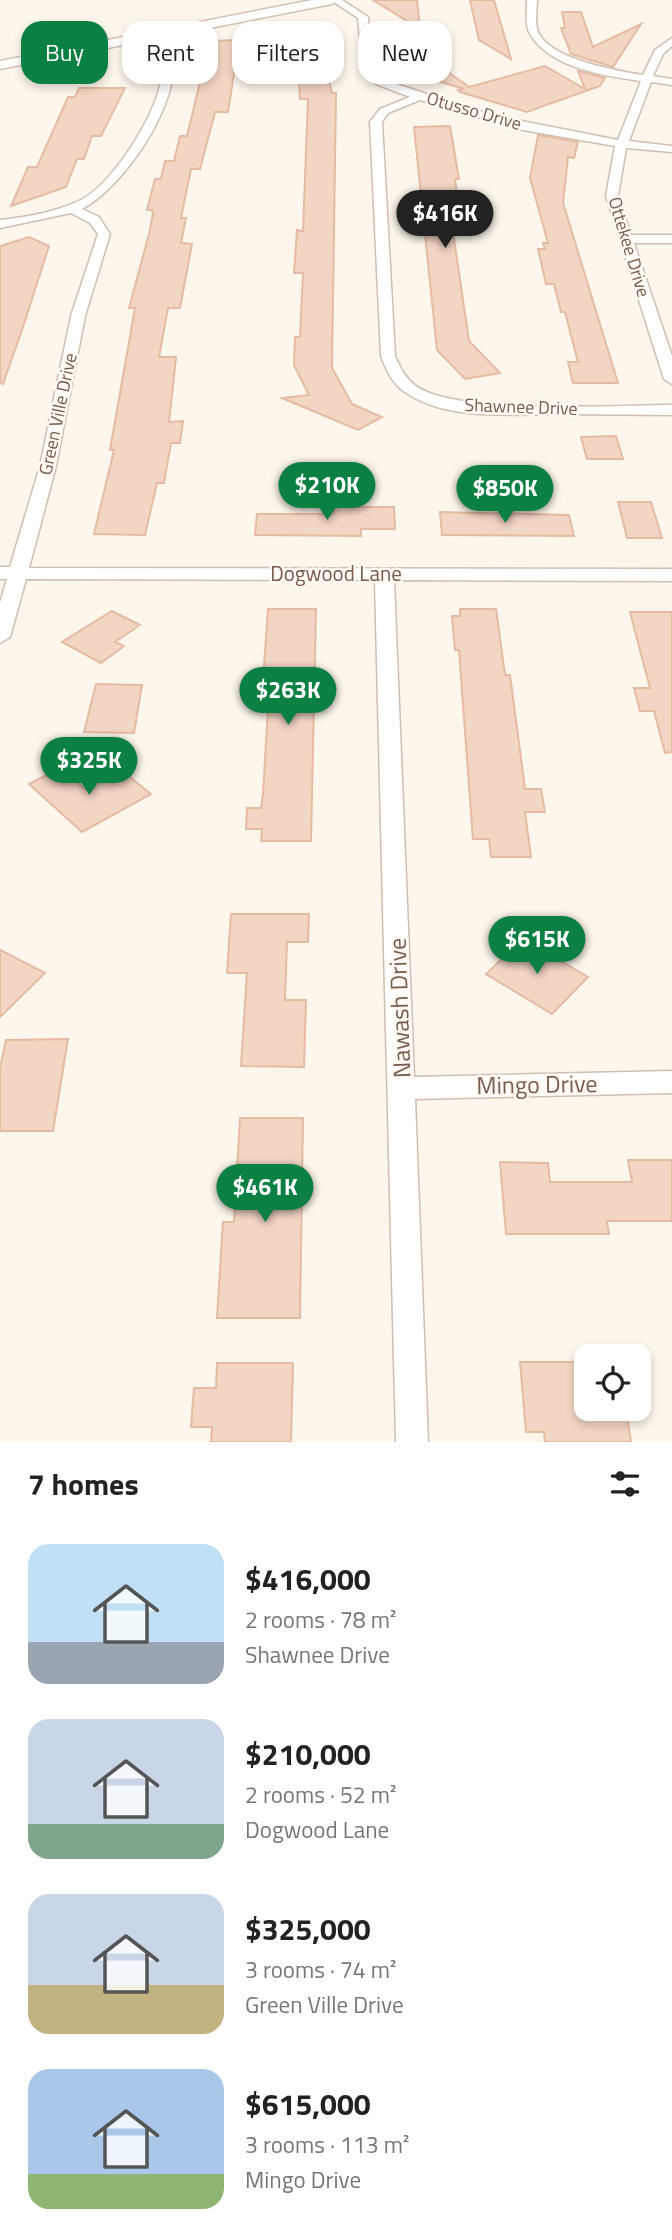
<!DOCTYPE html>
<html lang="en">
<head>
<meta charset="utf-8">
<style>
	:root { --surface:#fff; --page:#f2f2f2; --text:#222; --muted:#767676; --accent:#0b8043 }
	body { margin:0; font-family:"Titillium Web",sans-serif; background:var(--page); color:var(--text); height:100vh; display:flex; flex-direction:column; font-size:26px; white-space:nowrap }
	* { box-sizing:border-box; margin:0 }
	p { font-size:23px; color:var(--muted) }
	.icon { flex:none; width:38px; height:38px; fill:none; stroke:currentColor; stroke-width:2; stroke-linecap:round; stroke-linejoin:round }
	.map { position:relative; height:1442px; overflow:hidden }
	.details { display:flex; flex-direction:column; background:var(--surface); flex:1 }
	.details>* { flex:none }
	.guide { position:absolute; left:21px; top:21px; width:630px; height:63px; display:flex; gap:14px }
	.fabs { position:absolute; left:574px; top:1344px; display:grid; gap:14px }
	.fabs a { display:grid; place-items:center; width:77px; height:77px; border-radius:14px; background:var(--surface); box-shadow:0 4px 10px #0003; font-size:35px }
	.price { position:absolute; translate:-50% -60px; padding:0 16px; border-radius:24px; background:var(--accent); color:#fff; font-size:23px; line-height:46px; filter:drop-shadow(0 2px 4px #0008) }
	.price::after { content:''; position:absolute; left:50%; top:42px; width:21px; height:16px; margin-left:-10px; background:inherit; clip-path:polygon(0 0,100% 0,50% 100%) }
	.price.on { background:#222; color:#fff }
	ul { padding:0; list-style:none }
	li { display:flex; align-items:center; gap:21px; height:175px; padding:0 28px }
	li span { display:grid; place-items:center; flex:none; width:196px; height:140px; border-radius:21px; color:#555 }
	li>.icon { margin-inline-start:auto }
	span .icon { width:84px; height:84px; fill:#fffc; stroke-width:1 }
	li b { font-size:30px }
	h2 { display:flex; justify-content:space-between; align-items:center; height:84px; padding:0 28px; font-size:30px }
	.tag { padding:0 24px; border-radius:21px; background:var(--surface); box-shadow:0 4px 10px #0003; font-size:24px; line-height:63px }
	.tag.on { background:var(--accent); color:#fff }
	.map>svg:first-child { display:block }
	.building { fill:#f3d5c3; stroke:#e6bba3; stroke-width:2 }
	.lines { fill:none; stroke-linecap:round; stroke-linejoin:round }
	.minor-casing { stroke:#d1beb0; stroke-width:3 }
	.secondary-casing { stroke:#d6c0b0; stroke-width:3 }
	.minor { fill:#fff; fill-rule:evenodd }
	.secondary { fill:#fff; fill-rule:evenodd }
	.labels { text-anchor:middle; stroke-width:5; stroke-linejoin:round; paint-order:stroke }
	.far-street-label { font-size:18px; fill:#7a5c4d; stroke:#fffaf3 }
	.street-label { font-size:21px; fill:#7a5c4d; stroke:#fffaf3 }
	.near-street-label { font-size:24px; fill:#7a5c4d; stroke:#fffaf3 }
</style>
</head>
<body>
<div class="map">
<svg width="672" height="1442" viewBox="0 0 672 1442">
	<rect width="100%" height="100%" fill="#fdf6ec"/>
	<path class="building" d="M373,0H417L420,29Z
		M470,0H494L511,59L479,40Z
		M562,12H581L593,47L641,24L613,67L571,54L561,28H565Z
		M328,34L329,80L332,93H336L332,368L352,404L382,417L358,430L282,398L309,395L294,365L295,337H300L303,273H294L297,230L303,231L308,99H300L297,36Z
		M397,37L428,45L430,59L469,87L545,66L585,89L578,71L605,78L600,86L527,112L460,92L458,90L464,89L415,74L400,64Z
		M236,40L251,67H235L228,112H215L200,169H191L181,218H186L181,243L192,244L180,308H168L159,357H176L169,422L183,421L180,443H171L164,483H157L145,535L94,534L114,450H110L135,308H129L149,234L153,214L152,210H147L155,179H161L165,161H174L180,136H187L210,41Z
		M79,88H125L101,136H92L84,159H77L66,187L11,206L28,167H37L68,97H75Z
		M450,126L459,179H455L461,225H452L469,341L500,373L465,379L437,350L414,127Z
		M538,135L578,142L574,158L568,157L563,203L618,383H573L568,362H578L565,312H561L554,284H546L538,249H545L543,243H548L530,178Z
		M29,237L49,246L23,327L3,384L0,383V246Z
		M616,436L623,459H587L581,437Z
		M618,502H651L662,538H627Z
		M334,507H394L395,529H361V536L255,535L257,514H334Z
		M440,512L569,515L574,536L442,535Z
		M268,609H316L311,841H261L262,829H246L247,808H261L263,794L268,709H261Z
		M460,609H496L505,675H510L525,789H541L545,812H525L531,857H491L489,839H473L459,650H455L452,616H460Z
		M112,611L140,625L115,642L124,646L101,663L62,642Z
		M630,612H672V752L665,753L654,711H640L634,688H650Z
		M96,684L142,685L134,733L84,732Z
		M60,768L85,789L121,770L151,794L82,832L29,784Z
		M231,914H309L308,942H287L285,1000H306L304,1067L241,1066L247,973H227Z
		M523,939L588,977L552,1014L486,974Z
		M0,950L45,973L0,1017Z
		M68,1039L53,1131H0V1068L6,1040Z
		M240,1118H303L300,1318H217L223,1222H234Z
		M628,1160H672V1221H607L609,1234H506L500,1162L548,1163L550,1182H632Z
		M520,1362H586V1409H626L631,1442H545L544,1432H526Z
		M217,1363H293L291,1442H211L212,1427H191L194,1388H216Z"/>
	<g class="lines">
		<g class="minor-casing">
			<path id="minor" d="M331,0H342L368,17L372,69L384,80L491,115L618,140L641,81C605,76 548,68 529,32C525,24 527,9 527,0H537C537,9 535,19 537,28C543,58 617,71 643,75L655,50L672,38V46L663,54L653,76L672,79V85L651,82L629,141L672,146V152L626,148L618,196L631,235H672V243H634L672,356V384L664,379L606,196L615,146L523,130L420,100L388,113L382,122L395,356C401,369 405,378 416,386C455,415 618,405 672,405V415C635,415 597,414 560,414C512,414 450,421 408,394C393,385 387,372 381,356L370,122L380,109L410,97L376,84L363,72L358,18Z
				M141,34H147L175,49L171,52C185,99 123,188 82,209L99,217L110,234L85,316L56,466L29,568L672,569V581L394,580L414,1077L672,1071V1093L415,1099L428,1442H396L375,580L26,579L10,637L0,643V603L7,579H0V567H10L40,466L71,316L98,234L90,223L71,213L0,228V220C28,217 57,212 83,199C117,180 172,94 162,54H154L127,38L135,36L161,48L141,38Z"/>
		</g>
		<g class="secondary-casing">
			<path id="secondary" d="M312,0H338L332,4L0,69V61Z"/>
		</g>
		<use href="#minor" class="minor"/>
		<use href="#secondary" class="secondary"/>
	</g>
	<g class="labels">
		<g class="far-street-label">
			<text transform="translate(474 111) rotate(16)" y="6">Otusso Drive</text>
			<text transform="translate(629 247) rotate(73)" y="6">Ottekee Drive</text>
			<text transform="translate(521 407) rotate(2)" y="6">Shawnee Drive</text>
			<text transform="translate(58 414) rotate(-78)" y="6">Green Ville Drive</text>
		</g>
		<g class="street-label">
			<text x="336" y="581">Dogwood Lane</text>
		</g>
		<g class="near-street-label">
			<text transform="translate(400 1008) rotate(-92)" y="8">Nawash Drive</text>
			<text transform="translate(537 1085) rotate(-1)" y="8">Mingo Drive</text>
		</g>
	</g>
</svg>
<div class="fabs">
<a><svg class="icon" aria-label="locate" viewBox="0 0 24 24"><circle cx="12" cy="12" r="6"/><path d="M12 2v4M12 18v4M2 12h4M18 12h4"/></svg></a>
</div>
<b class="price on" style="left:445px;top:250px">$416K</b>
<b class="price" style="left:327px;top:522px">$210K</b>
<b class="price" style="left:505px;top:525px">$850K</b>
<b class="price" style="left:288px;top:727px">$263K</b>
<b class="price" style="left:89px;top:797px">$325K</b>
<b class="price" style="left:537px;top:976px">$615K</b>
<b class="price" style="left:265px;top:1224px">$461K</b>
<div class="guide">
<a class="tag on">Buy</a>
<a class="tag">Rent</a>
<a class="tag">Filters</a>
<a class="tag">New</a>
</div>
</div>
<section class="details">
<h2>7 homes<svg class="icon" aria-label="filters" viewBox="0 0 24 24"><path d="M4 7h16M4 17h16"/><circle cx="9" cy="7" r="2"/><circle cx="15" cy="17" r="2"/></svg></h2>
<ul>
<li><span style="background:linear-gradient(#bfe0f5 70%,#9aa5b1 0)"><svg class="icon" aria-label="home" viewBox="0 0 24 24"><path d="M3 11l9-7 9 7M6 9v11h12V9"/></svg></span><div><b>$416,000</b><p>2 rooms · 78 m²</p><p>Shawnee Drive</p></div></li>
<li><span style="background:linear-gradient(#c9d6e8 75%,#7fa58c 0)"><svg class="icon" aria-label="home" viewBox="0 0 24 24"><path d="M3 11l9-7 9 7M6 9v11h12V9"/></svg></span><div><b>$210,000</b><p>2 rooms · 52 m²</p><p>Dogwood Lane</p></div></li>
<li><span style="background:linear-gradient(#c9d6e8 65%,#c2b280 0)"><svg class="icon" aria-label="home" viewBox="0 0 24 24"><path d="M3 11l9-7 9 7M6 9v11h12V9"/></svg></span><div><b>$325,000</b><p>3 rooms · 74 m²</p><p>Green Ville Drive</p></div></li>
<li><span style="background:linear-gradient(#a9c7e8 75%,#8fb573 0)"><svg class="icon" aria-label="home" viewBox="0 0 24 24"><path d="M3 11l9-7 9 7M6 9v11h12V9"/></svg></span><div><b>$615,000</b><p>3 rooms · 113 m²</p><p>Mingo Drive</p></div></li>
</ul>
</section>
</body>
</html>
